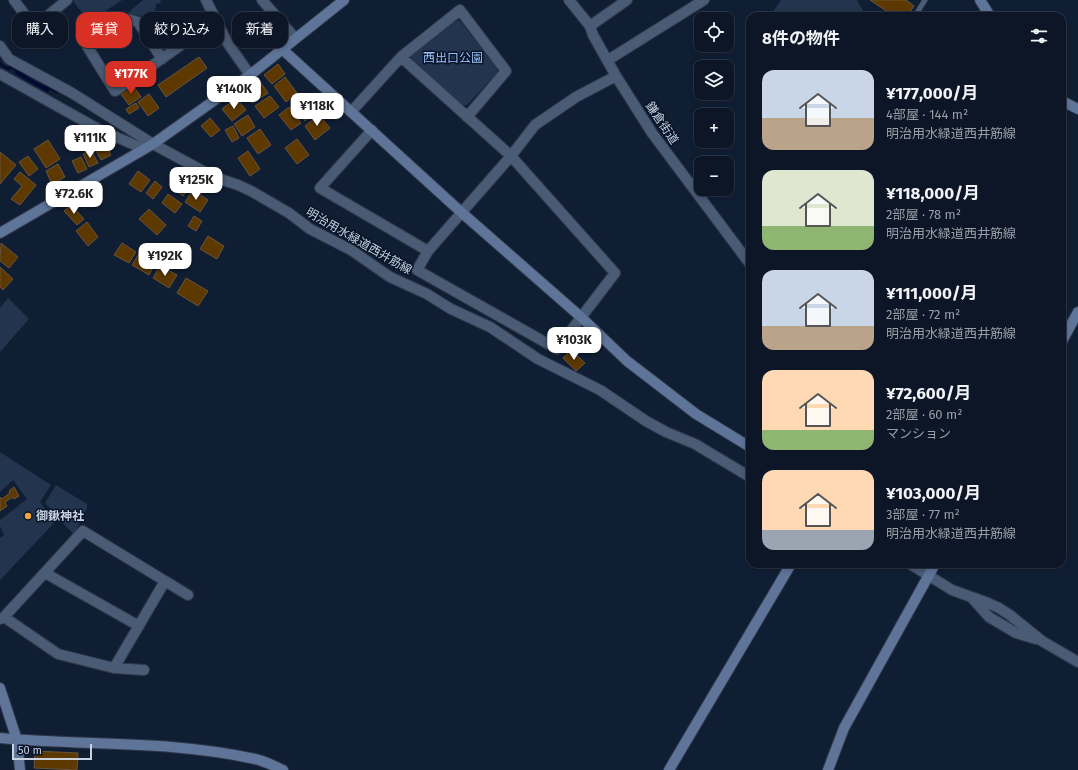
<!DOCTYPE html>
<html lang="ja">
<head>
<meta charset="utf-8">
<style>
	:root { --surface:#0c1627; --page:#1a2333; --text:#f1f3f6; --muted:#9a9fa7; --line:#2c3544; --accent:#d93025 }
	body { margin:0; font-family:"Fira Sans","Noto Sans JP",sans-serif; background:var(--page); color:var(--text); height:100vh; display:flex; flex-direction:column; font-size:15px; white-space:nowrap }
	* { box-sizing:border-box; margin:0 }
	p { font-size:13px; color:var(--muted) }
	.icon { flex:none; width:22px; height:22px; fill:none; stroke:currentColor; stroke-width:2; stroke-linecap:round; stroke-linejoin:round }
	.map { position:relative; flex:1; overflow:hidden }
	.details { position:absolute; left:746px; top:12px; width:320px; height:556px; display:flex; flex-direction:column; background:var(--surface); border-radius:12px; box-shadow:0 2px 6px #0003,0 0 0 1px var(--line) }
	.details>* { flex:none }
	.top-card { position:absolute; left:12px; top:12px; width:380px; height:36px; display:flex; gap:8px }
	.fabs { position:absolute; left:694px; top:12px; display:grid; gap:8px }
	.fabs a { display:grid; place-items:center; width:40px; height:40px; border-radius:8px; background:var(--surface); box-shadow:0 2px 6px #0003,0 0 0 1px var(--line); font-size:20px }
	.scale { position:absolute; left:12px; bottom:10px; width:80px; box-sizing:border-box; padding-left:4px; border:2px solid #c8d2e1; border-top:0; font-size:11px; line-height:14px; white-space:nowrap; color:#c8d2e1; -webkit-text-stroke:3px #071429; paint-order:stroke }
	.price { position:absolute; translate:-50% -34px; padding:0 9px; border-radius:8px; background:#fff; color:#222; font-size:13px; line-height:26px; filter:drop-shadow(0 1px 2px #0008) }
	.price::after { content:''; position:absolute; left:50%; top:24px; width:12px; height:9px; margin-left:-6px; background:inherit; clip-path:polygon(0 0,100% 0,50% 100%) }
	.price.selected { background:var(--accent); color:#fff }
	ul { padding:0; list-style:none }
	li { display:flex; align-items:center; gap:12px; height:100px; padding:0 16px }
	li span { display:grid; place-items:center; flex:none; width:112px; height:80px; border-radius:12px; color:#555 }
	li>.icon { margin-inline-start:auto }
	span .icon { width:48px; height:48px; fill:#fffc; stroke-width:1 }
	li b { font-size:17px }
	h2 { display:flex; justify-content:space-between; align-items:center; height:48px; padding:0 16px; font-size:17px }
	.chip { padding:0 14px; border-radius:12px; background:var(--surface); box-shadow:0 2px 6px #0003,0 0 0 1px var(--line); font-size:14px; line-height:36px }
	.chip.selected { background:var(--accent); color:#fff }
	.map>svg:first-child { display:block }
	.green { fill:#23344f }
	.water { fill:#000a32 }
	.building { fill:#5d3900; stroke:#6a553c }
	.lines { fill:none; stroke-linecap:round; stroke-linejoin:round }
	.lane-casing { stroke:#31384a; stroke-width:6 }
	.street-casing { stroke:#31384a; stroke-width:12 }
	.secondary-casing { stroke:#31384a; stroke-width:12 }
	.lane { stroke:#4a5b75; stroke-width:5 }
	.street { stroke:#4a5b75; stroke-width:10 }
	.secondary { stroke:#5e7599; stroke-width:10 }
	.poi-dot { fill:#f0a63f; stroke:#071429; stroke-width:1.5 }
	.labels { text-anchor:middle; stroke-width:3; stroke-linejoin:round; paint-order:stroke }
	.park-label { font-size:12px; fill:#9bc0f9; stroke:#071429 }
	.street-label { font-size:12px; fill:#c8d2e1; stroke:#071429 }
	.poi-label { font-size:12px; font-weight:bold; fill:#c8d2e1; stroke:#071429; text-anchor:start }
</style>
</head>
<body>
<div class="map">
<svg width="1078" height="770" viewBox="0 0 1078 770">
	<rect width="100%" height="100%" fill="#101e34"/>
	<path class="green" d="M75,0H122L89,22L73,1Z
		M143,0H161L160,3L156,4L155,12L145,17L128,13Z
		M781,0H857L866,16H770Z
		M455,20L460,21L497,68V73L467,105H462L411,58V54Z
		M8,298L29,319L0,352V308Z
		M0,452L51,485L40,502L55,522L0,580V538L4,535L0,526V520L27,499L13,480L0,492Z
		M56,485L87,504V508L74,535L45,503Z"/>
	<path class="water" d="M0,62L6,67L12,66C20,71 26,75 33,80C42,86 51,85 58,93L57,94L51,90L47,92L19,76L18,74L16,75L15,71L12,69L7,70L0,65Z"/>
	<path class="building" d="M870,0H906L914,6L907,16H894Z
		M199,57L207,68L166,97L158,85Z
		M278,64L285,74L272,84L264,75Z
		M285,77L297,93L286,102L274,86Z
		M259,80L268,93L252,103L244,90Z
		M132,84L141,97L129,105L120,93Z
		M149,94L159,108L148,116L138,102Z
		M270,96L279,107L264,118L255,106Z
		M236,98L246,110L232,121L222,109Z
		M136,103L139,108L129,114L126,109Z
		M305,106L312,115L305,121L298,112Z
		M289,107L301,123L291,130L279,115Z
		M248,115L255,127L242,136L234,124Z
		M319,115L330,128L315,140L305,126Z
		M210,118L220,130L211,137L201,126Z
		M233,126L239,138L232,142L225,130Z
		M260,129L271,145L258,154L247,138Z
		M297,139L309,155L297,164L285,148Z
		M48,140L60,159L46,168L34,149Z
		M104,142L111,155L101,160L94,147Z
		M91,150L98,163L89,167L83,154Z
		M248,151L260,169L250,176L238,158Z
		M0,152L16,165L0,184Z
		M28,156L38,169L29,176L19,162Z
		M81,157L87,169L78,173L72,161Z
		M58,164L65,177L52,184L46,171Z
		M138,171L150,180L141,192L129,184Z
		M20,172L36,185L20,205L11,199L22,186L14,179Z
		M178,177L190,186L183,196L171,187Z
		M155,181L162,187L153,199L146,193Z
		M193,190L208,200L200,212L185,202Z
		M168,194L182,204L175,213L162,203Z
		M71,205L84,219L77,225L64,211Z
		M149,209L166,225L157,235L139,219Z
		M194,216L202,221L196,231L188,226Z
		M87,222L98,237L88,246L76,231Z
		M208,236L224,246L217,259L200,249Z
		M1,243L18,257L9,268L0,261Z
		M122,243L136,252L129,263L114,255Z
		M140,252L156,262L149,275L132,265Z
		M160,266L177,275L169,288L153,278Z
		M0,267L13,279L3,290L0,287Z
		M186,278L208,291L198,306L177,293Z
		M571,350L585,363L576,371L563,358Z
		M14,487L19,496L14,499L13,497L5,502L7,506L0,511V497L2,499L10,493L9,491Z
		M35,751L78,753L77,770L34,768Z"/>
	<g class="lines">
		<g class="lane-casing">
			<path id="lane" d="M915,16L925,0"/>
		</g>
		<g class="street-casing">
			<path id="street" d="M14,0L34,27L67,0
				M206,0L227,42L250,75
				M262,0L295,38
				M569,0L590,26L593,35L616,76L652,133L750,264
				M590,26L627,0
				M0,46L9,59L72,93L153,144L214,177L238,185L251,191L289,213L310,229L351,250L390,277L427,294L451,309L490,327L538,359L600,390L646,421L666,432L695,444L750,477
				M401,57L460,10L506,71L467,117
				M162,59L138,22L128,19L87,46L115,91C149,68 183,44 216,20
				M608,60L704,0
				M0,74L100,130L144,149
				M351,112L401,57L511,156L615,273L557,349L417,270L428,251L320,188L372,130
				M428,251L511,156L535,125L576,97L616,76
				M910,564L952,590L988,603L999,608L1010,615L1042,641L1078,662
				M45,573L139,626
				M165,581L188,595
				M972,598L989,617L1016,633L1036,639
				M0,619L4,617L83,531L165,581L114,668L58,654L4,617
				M114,668L144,670"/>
		</g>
		<g class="secondary-casing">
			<path id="secondary" d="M980,0L990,16
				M282,49L461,212L582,318L627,361L696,414L750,447
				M1062,101L1078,109
				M0,233L153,144L250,75L344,0
				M1062,341L1078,312
				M0,688L17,740L20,770
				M0,738C85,746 171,740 255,759C265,761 274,766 283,770
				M669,770L791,564
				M828,770L844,728L935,564"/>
		</g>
		<use href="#lane" class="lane"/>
		<use href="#street" class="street"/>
		<use href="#secondary" class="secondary"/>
	</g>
	<circle class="poi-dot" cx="28" cy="516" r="4"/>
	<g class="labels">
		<g class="park-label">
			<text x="453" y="62">西出口公園</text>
		</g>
		<g class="street-label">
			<text transform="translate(662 123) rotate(56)" y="4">鎌倉街道</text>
			<text transform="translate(359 241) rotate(30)" y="4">明治用水緑道西井筋線</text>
		</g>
		<g class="poi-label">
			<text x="36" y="520">御鍬神社</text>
		</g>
	</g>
</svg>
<div class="fabs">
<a><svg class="icon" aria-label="locate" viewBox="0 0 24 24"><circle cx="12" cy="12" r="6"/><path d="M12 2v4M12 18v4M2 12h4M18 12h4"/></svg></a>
<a><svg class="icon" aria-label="layers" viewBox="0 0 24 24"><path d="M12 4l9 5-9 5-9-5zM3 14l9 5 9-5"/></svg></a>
<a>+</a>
<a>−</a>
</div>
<div class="scale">50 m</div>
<b class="price selected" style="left:131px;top:95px">¥177K</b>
<b class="price" style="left:234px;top:110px">¥140K</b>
<b class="price" style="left:317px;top:127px">¥118K</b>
<b class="price" style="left:90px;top:159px">¥111K</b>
<b class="price" style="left:196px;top:201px">¥125K</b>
<b class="price" style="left:74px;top:215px">¥72.6K</b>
<b class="price" style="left:165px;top:277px">¥192K</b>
<b class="price" style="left:574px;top:361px">¥103K</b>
<div class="top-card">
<a class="chip">購入</a>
<a class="chip selected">賃貸</a>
<a class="chip">絞り込み</a>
<a class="chip">新着</a>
</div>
<section class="details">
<h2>8件の物件<svg class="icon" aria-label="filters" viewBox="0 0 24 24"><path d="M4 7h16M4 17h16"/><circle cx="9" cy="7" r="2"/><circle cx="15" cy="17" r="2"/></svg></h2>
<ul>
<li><span style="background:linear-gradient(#c9d6e8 60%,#b9a48a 0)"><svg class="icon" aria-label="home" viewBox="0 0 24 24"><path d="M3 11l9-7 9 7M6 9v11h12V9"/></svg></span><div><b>¥177,000/月</b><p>4部屋 · 144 m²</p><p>明治用水緑道西井筋線</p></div></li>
<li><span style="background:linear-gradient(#dfe7d0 70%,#8fb573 0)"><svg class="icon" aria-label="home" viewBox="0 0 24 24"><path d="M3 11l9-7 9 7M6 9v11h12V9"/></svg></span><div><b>¥118,000/月</b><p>2部屋 · 78 m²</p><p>明治用水緑道西井筋線</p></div></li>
<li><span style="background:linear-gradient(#c9d6e8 70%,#b9a48a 0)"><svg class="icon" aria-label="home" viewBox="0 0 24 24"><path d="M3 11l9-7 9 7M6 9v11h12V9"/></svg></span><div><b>¥111,000/月</b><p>2部屋 · 72 m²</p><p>明治用水緑道西井筋線</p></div></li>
<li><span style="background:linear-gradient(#ffd9b3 75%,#8fb573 0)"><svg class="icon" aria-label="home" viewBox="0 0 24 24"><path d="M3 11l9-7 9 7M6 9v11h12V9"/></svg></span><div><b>¥72,600/月</b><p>2部屋 · 60 m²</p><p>マンション</p></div></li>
<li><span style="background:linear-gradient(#ffd9b3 75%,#9aa5b1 0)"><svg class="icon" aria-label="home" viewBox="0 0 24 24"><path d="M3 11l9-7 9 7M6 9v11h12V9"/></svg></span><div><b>¥103,000/月</b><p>3部屋 · 77 m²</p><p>明治用水緑道西井筋線</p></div></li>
</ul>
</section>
</div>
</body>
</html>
